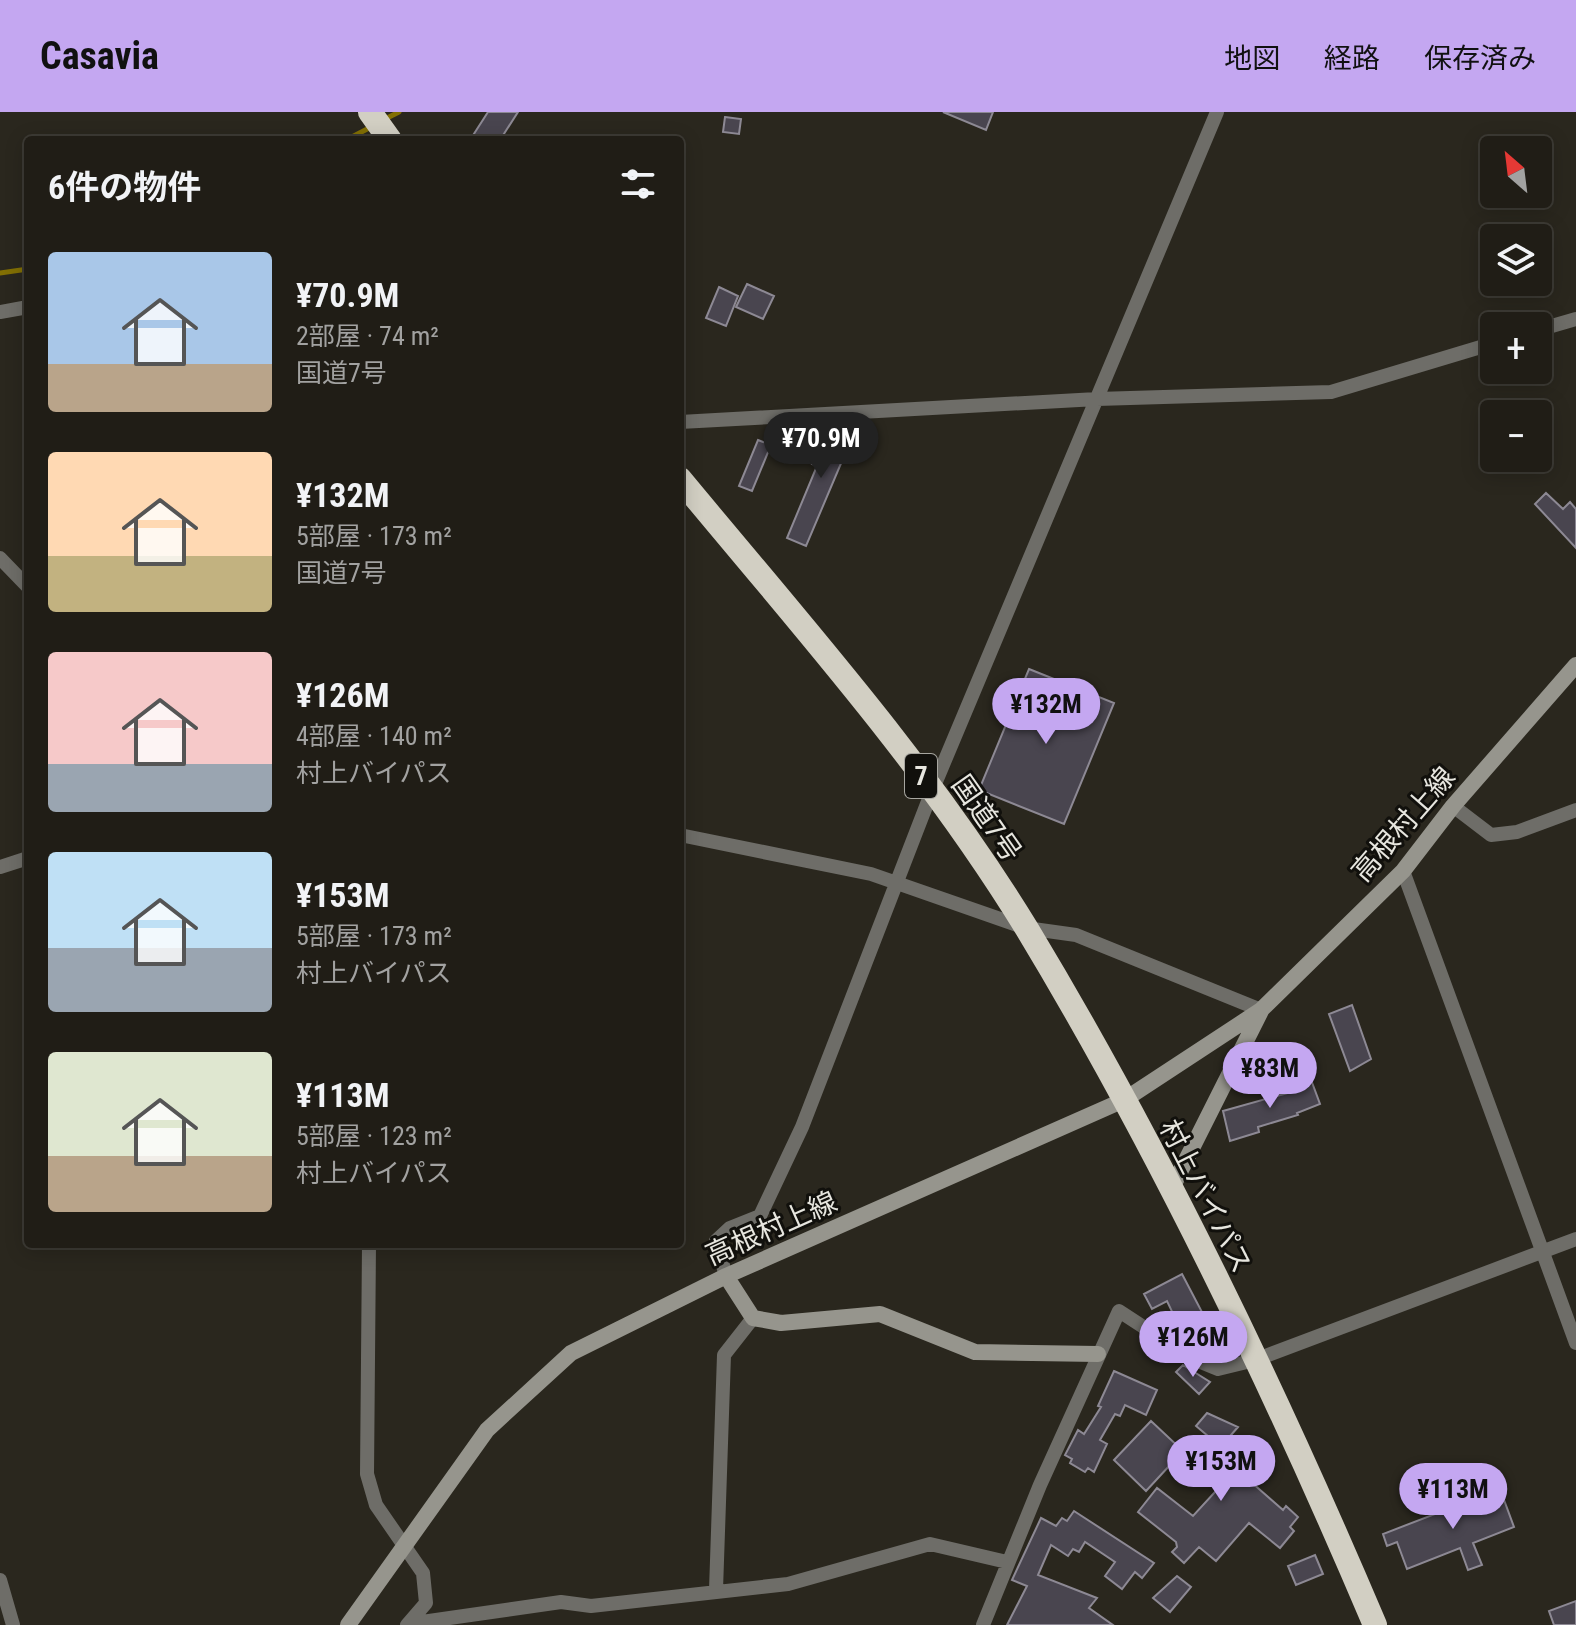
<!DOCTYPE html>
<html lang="ja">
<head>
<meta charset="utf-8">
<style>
	:root { --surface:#201d16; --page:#28261f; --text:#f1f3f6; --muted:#a2a2a1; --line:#3d3b35; --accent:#c4a7f1 }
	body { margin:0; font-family:"Roboto Condensed","Noto Sans JP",sans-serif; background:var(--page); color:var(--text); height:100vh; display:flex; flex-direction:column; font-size:30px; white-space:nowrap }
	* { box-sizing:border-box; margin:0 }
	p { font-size:26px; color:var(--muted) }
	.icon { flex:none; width:44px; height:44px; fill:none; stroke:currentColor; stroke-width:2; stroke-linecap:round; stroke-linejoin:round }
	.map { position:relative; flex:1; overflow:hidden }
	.sheet { position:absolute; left:24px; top:24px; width:660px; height:1112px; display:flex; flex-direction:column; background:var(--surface); border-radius:8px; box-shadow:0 4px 20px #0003,0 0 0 2px var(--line) }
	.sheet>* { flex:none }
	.needle { width:52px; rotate:332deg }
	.fabs { position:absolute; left:1480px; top:24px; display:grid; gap:16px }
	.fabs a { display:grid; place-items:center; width:72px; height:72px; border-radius:8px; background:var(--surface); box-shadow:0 4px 20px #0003,0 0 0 2px var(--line); font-size:40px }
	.price { position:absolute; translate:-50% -68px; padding:0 18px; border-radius:28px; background:var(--accent); color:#111; font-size:26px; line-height:52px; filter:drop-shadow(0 2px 4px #0008) }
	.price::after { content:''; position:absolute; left:50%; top:48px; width:24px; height:18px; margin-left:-12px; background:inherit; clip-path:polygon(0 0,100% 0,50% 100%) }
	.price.current { background:#222; color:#fff }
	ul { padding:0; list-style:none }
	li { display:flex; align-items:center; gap:24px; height:200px; padding:0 24px }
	li span { display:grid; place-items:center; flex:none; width:224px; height:160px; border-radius:8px; color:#555 }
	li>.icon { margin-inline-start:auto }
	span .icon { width:96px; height:96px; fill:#fffc; stroke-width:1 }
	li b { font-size:34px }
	h2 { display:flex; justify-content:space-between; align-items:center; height:96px; padding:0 24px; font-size:34px }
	header { display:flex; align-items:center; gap:48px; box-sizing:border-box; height:112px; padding:0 40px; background:var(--accent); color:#111 }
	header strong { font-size:38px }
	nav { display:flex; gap:44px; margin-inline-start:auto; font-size:28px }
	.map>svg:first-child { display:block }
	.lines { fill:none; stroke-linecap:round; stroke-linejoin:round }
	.stream { stroke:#826f04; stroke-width:5 }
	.building { fill:#49454f; stroke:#8d8994; stroke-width:2 }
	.street { stroke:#6e6d68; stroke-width:14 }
	.secondary { stroke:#96958d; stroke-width:16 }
	.highway { stroke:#d2cfc3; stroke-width:24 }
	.labels { text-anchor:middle; stroke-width:6; stroke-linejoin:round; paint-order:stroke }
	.shield { fill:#11100c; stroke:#a7a6a0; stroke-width:2 }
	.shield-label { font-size:26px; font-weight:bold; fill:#e7e6df }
	.street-label { font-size:28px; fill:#e7e6df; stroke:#11100c }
</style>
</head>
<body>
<header>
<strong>Casavia</strong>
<nav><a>地図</a><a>経路</a><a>保存済み</a></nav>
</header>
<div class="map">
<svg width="1576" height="1513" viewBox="0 0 1576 1513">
	<rect width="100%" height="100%" fill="#2a271e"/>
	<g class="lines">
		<path class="stream" d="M385,7L399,0
			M346,28L373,14
			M0,161L28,157"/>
	</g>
	<path class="building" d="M488,0H518L500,28H470Z
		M943,0H993L986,18Z
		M725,5L741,7L739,22L723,20Z
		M747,172L774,184L763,207L736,195Z
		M719,175L738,184L726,214L706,206Z
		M842,311L856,316L806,434L787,426L817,354L812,352L828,312Z
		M758,328L771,333L752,379L739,374Z
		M1546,381L1563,397L1570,390L1576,397V436L1535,392Z
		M1029,557L1114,591L1064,712L979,678Z
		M1352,893L1371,947L1350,959L1329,902Z
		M1310,965L1320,992L1297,1001L1298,1003L1258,1015L1259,1020L1230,1029L1223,999L1291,980L1296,976L1295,972Z
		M1182,1162L1215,1225L1199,1233L1185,1206L1177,1210L1167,1189L1152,1197L1144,1182Z
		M1183,1253L1210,1270L1199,1282L1176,1260Z
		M1114,1259L1157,1278L1146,1303L1125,1293L1120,1304L1115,1302L1100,1328L1107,1332L1094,1360L1088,1356L1085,1360L1070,1351L1072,1347L1065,1343L1078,1318L1084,1322L1101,1295L1098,1294Z
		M1207,1301L1238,1315L1217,1339L1237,1357L1259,1335L1273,1348L1251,1370L1283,1398L1286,1394L1298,1405L1290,1415L1294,1419L1280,1436L1249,1411L1216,1449L1199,1435L1184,1451L1172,1440L1177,1435L1176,1430L1138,1400L1157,1376L1193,1404L1226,1368L1196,1341L1209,1325L1196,1314Z
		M1151,1309L1183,1339L1146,1379L1114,1348Z
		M1500,1377L1514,1415L1473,1431L1482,1453L1468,1458L1460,1436L1407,1457L1397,1430L1387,1434L1383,1422Z
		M1074,1399L1154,1451L1142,1466L1135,1460L1122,1477L1105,1464L1115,1450L1085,1430L1079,1440L1073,1437L1068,1444L1051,1433L1038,1463L1097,1486L1089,1496L1113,1513H1007L1027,1474L1012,1468L1041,1406L1056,1414L1062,1406L1067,1409Z
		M1315,1443L1323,1462L1296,1473L1288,1454Z
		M1177,1464L1191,1475L1170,1500L1153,1486Z
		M1576,1489V1513H1554L1549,1499Z"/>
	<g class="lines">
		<path class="street" d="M0,200L28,195
			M1538,218L1576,207
			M680,310L1097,287L1331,280L1494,231
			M0,446L28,475
			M1453,694L1491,723L1517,720L1576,698
			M680,723L871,762L1026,816L1076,823L1261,898
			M0,755L28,746
			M1403,759L1576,1231
			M369,1132L367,1362L376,1393L423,1461L426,1491L407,1513
			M726,1164L716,1129L730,1116L760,1104L802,1015L932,679L1217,0
			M0,1468L13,1513
			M716,1478L724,1243L753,1206
			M408,1512L561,1490L591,1494L788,1472L930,1432L1007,1450
			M983,1513L1040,1373L1119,1199L1191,1246L1218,1257L1255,1248L1576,1127"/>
		<path class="secondary" d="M1171,1078L1261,899
			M726,1164L753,1206L781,1211L880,1202L975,1240L1098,1242
			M348,1513L487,1318L571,1241L726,1164L1124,988L1261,898L1403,759L1453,694L1576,553"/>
		<path class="highway" d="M370,0L390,28
			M680,367C801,513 928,655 1027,817C1161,1039 1274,1275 1375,1513"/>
	</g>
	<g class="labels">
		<rect class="shield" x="905" y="642" width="32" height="44" rx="6"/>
		<g class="shield-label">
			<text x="921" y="673">7</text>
		</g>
		<g class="street-label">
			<text transform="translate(987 706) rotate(55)" y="10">国道7号</text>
			<text transform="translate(1403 712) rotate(-49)" y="10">高根村上線</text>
			<text transform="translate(1206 1084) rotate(63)" y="10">村上バイパス</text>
			<text transform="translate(771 1116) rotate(-24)" y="10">高根村上線</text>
		</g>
	</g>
</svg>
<div class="fabs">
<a><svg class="needle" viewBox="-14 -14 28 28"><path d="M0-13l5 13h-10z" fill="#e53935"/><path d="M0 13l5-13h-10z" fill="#a2a2a1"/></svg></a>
<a><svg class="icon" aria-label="layers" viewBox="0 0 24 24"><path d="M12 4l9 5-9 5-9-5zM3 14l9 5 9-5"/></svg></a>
<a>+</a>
<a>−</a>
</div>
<b class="price current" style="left:821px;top:368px">¥70.9M</b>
<b class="price" style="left:1046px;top:634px">¥132M</b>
<b class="price" style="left:1270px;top:998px">¥83M</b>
<b class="price" style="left:1193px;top:1267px">¥126M</b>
<b class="price" style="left:1221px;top:1391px">¥153M</b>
<b class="price" style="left:1453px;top:1419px">¥113M</b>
<section class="sheet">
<h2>6件の物件<svg class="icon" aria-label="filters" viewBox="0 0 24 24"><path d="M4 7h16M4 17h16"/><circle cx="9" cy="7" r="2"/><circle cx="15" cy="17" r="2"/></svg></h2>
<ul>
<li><span style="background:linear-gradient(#a9c7e8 70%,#b9a48a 0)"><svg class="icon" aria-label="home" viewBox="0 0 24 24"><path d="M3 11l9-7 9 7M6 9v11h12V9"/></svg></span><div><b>¥70.9M</b><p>2部屋 · 74 m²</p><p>国道7号</p></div></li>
<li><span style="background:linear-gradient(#ffd9b3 65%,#c2b280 0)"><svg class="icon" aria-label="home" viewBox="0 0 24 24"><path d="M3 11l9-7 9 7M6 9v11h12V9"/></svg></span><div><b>¥132M</b><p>5部屋 · 173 m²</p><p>国道7号</p></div></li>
<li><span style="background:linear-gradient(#f6c9c9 70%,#9aa5b1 0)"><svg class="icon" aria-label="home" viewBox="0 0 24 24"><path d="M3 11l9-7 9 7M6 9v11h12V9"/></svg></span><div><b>¥126M</b><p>4部屋 · 140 m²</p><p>村上バイパス</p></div></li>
<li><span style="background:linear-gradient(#bfe0f5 60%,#9aa5b1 0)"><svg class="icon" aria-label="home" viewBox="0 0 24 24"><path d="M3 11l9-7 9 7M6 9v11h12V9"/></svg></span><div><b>¥153M</b><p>5部屋 · 173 m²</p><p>村上バイパス</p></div></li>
<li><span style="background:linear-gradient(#dfe7d0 65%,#b9a48a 0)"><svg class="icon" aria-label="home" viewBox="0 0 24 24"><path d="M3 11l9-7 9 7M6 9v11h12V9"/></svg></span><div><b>¥113M</b><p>5部屋 · 123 m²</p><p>村上バイパス</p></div></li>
</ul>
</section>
</div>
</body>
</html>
